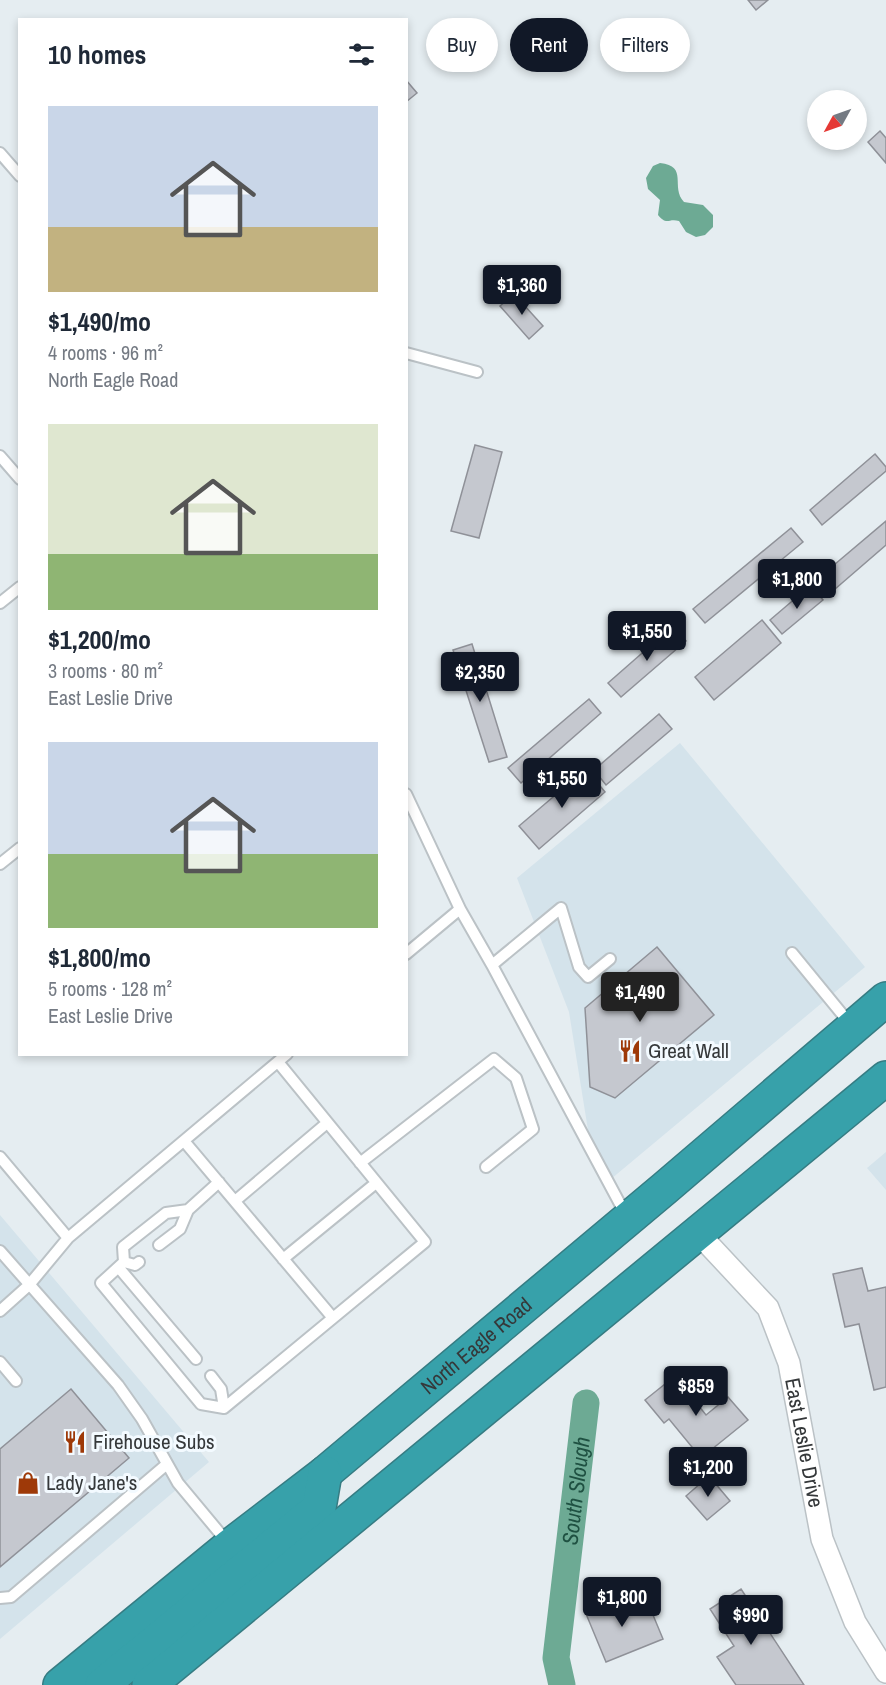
<!DOCTYPE html>
<html lang="en">
<head>
<meta charset="utf-8">
<style>
	:root { --surface:#fff; --page:#f2f2f3; --text:#1f2937; --muted:#747a83; --accent:#111827 }
	body { margin:0; font-family:"Archivo Narrow",sans-serif; background:var(--page); color:var(--text); height:100vh; display:flex; flex-direction:column; font-size:22px; white-space:nowrap }
	* { box-sizing:border-box; margin:0 }
	p { font-size:20px; color:var(--muted) }
	.icon { flex:none; width:33px; height:33px; fill:none; stroke:currentColor; stroke-width:2; stroke-linecap:round; stroke-linejoin:round }
	.map { position:relative; flex:1; overflow:hidden }
	.drawer { position:absolute; left:18px; top:18px; width:390px; height:1038px; display:flex; flex-direction:column; background:var(--surface); border-radius:0px; box-shadow:0 3px 9px #0003 }
	.drawer>* { flex:none }
	.top-card { position:absolute; left:426px; top:18px; width:369px; height:54px; display:flex; gap:12px }
	.needle { width:39px; rotate:230deg }
	.tools { position:absolute; left:807px; top:90px; display:grid; gap:12px }
	.tools a { display:grid; place-items:center; width:60px; height:60px; border-radius:50%; background:var(--surface); box-shadow:0 3px 9px #0003; font-size:30px }
	.price { position:absolute; translate:-50% -51px; padding:0 14px; border-radius:6px; background:var(--accent); color:#fff; font-size:20px; line-height:39px; filter:drop-shadow(0 2px 3px #0008) }
	.price::after { content:''; position:absolute; left:50%; top:36px; width:18px; height:14px; margin-left:-9px; background:inherit; clip-path:polygon(0 0,100% 0,50% 100%) }
	.price.active { background:#222; color:#fff }
	ul { padding:0; list-style:none }
	li { display:grid; align-content:center; gap:12px; height:318px; padding:0 30px }
	li span { display:grid; place-items:center; height:186px; border-radius:0px; color:#555 }
	li>.icon { margin-inline-start:auto }
	span .icon { width:108px; height:108px; fill:#fffc; stroke-width:1 }
	li b { font-size:26px }
	h2 { display:flex; justify-content:space-between; align-items:center; height:72px; padding:0 30px; font-size:26px }
	.pill { padding:0 21px; border-radius:27px; background:var(--surface); box-shadow:0 3px 9px #0003; font-size:21px; line-height:54px }
	.pill.active { background:var(--accent); color:#fff }
	.map>svg:first-child { display:block }
	.built { fill:#d4e3eb }
	.water { fill:#6daa94 }
	.lines { fill:none; stroke-linecap:round; stroke-linejoin:round }
	.canal { stroke:#6daa94; stroke-width:27 }
	.building { fill:#c5c8cf; stroke:#8f9198; stroke-width:1.5 }
	.lane-casing { stroke:#bbc2c6; stroke-width:14 }
	.street-casing { stroke:#bbc2c6; stroke-width:24 }
	.highway-casing { stroke:#367c83; stroke-width:36 }
	.lane { stroke:#fff; stroke-width:10 }
	.street { stroke:#fff; stroke-width:21 }
	.highway { stroke:#37a1aa; stroke-width:33 }
	.labels { text-anchor:middle; stroke-width:6; stroke-linejoin:round; paint-order:stroke }
	.poi-label { font-size:21px; fill:#35383a; stroke:#f3faff; text-anchor:start }
	.street-label { font-size:21px; fill:#35383a; stroke:#f3faff }
	.water-label { font-size:22px; font-style:italic; fill:#1f5142; stroke:#f3faff }
</style>
</head>
<body>
<div class="map">
<svg width="886" height="1685" viewBox="0 0 886 1685">
	<rect width="100%" height="100%" fill="#e5edf1"/>
	<path class="built" d="M680,743L865,967L611,1179L592,1155L569,1012L517,878Z
		M886,1152V1190L867,1168Z
		M0,1215L209,1462L0,1639Z"/>
	<path class="water" d="M660,163C689,166 670,187 684,202L703,205L713,215V227L705,235L696,237L686,232L679,221C668,218 667,226 658,215L660,200L648,189L646,178L653,166Z"/>
	<g class="lines">
		<path class="canal" id="s1" d="M562,1685L556,1658L586,1403"/>
	</g>
	<path class="building" d="M748,0H768L756,10Z
		M406,80L417,93L406,102Z
		M880,131L886,138V163L868,142Z
		M514,294L543,326L529,339L500,306Z
		M475,445L502,452L479,538L451,531Z
		M875,454L886,467V471L822,525L810,510Z
		M886,521V545L827,596L815,581Z
		M791,528L803,542L705,623L693,609Z
		M811,585L823,600L782,634L770,620Z
		M762,620L781,643L714,700L695,677Z
		M673,626L686,641L621,697L608,683Z
		M472,644L507,757L489,762L453,650Z
		M589,699L601,713L521,783L508,768Z
		M659,714L672,729L606,785L594,770Z
		M586,769L605,792L539,849L519,826Z
		M657,947L714,1015L615,1098L590,1087L585,1008Z
		M862,1268L868,1291L886,1287V1387L874,1390L859,1324L845,1327L833,1274Z
		M675,1376L706,1415L728,1397L748,1420L701,1458L669,1419L664,1423L645,1400Z
		M71,1389L129,1458L0,1567V1449Z
		M709,1476L730,1501L707,1520L686,1496Z
		M741,1589L804,1685H736L717,1657L734,1646L710,1609Z
		M614,1596L622,1614L648,1603L663,1639L606,1662L584,1609Z"/>
	<g class="lines">
		<g class="lane-casing">
			<path id="lane" d="M0,153L20,176
				M406,353L477,372
				M0,456L20,479
				M0,603L20,587
				M406,794L460,909L406,954
				M0,864L20,848
				M460,909L492,965L627,1217
				M792,953L851,1025
				M492,965L561,908L579,967L588,977L610,959
				M184,1141L333,1318
				M0,1157L68,1238L287,1054
				M360,1163L494,1059L516,1078L533,1129L486,1167
				M235,1201L327,1123
				M159,1245L180,1229L188,1210L219,1182
				M0,1251L118,1385L142,1419L178,1483L228,1543
				M283,1259L376,1183
				M124,1262L123,1247L166,1213L188,1210
				M139,1262L135,1265L124,1262L101,1283L201,1404L224,1408L425,1242L278,1062
				M119,1268L196,1359
				M0,1311L29,1285L68,1238
				M0,1362L16,1381
				M211,1376L221,1389L224,1408
				M0,1598L11,1597L167,1464"/>
		</g>
		<g class="street-casing">
			<g id="street">
				<path id="s2" d="M697,1232L768,1308L789,1363L822,1539L855,1622L886,1672"/>
			</g>
		</g>
		<g class="highway-casing">
			<g id="highway">
				<path id="s3" d="M60,1685L231,1545L325,1473L665,1188L886,999"/>
				<path d="M102,1685L319,1508L325,1473"/>
				<path d="M149,1685L886,1078"/>
			</g>
		</g>
		<use href="#lane" class="lane"/>
		<use href="#street" class="street"/>
		<use href="#highway" class="highway"/>
	</g>
	<defs>
		<g id="restaurant-bare" transform="scale(1.8)"><path d="M-5-6h1v4h1v-4h1v4h1v-4h1v5L-1.5 .5V6h-2V.5L-5-1ZM5-6V6H3V1.5H1.5Q1.5-4 5-6Z" fill="#9e3908" stroke="#f3faff" stroke-width="2.5" paint-order="stroke"/></g>
		<g id="shop-bare" transform="scale(1.8)"><path d="M-5-2.5h2.3a2.7 3.5 0 0 1 5.4 0H5L5.5 6h-11ZM-1.5-2.5h3a1.5 2.3 0 0 0-3 0Z" fill="#9e3908" stroke="#f3faff" stroke-width="2.5" paint-order="stroke"/></g>
	</defs>
	<g fill-rule="evenodd">
		<use href="#restaurant-bare" x="630" y="1051"/>
		<use href="#restaurant-bare" x="75" y="1442"/>
		<use href="#shop-bare" x="28" y="1483"/>
	</g>
	<g class="labels">
		<g class="poi-label">
			<text x="648" y="1058">Great Wall</text>
			<text x="93" y="1449">Firehouse Subs</text>
			<text x="46" y="1490">Lady Jane's</text>
		</g>
		<g class="street-label">
			<text dy="7" stroke="none"><textPath href="#s3" startOffset="537">North Eagle Road</textPath></text>
			<text dy="7" stroke="none"><textPath href="#s2" startOffset="244">East Leslie Drive</textPath></text>
		</g>
		<g class="water-label">
			<text dy="8" stroke="none"><textPath href="#s1" startOffset="196">South Slough</textPath></text>
		</g>
	</g>
</svg>
<div class="tools">
<a><svg class="needle" viewBox="-14 -14 28 28"><path d="M0-13l5 13h-10z" fill="#e53935"/><path d="M0 13l5-13h-10z" fill="#747a83"/></svg></a>
</div>
<b class="price" style="left:522px;top:316px">$1,360</b>
<b class="price" style="left:797px;top:610px">$1,800</b>
<b class="price" style="left:647px;top:662px">$1,550</b>
<b class="price" style="left:480px;top:703px">$2,350</b>
<b class="price" style="left:562px;top:809px">$1,550</b>
<b class="price active" style="left:640px;top:1023px">$1,490</b>
<b class="price" style="left:696px;top:1417px">$859</b>
<b class="price" style="left:708px;top:1498px">$1,200</b>
<b class="price" style="left:622px;top:1628px">$1,800</b>
<b class="price" style="left:751px;top:1646px">$990</b>
<div class="top-card">
<a class="pill">Buy</a>
<a class="pill active">Rent</a>
<a class="pill">Filters</a>
</div>
<section class="drawer">
<h2>10 homes<svg class="icon" aria-label="filters" viewBox="0 0 24 24"><path d="M4 7h16M4 17h16"/><circle cx="9" cy="7" r="2"/><circle cx="15" cy="17" r="2"/></svg></h2>
<ul>
<li><span style="background:linear-gradient(#c9d6e8 65%,#c2b280 0)"><svg class="icon" aria-label="home" viewBox="0 0 24 24"><path d="M3 11l9-7 9 7M6 9v11h12V9"/></svg></span><div><b>$1,490/mo</b><p>4 rooms · 96 m²</p><p>North Eagle Road</p></div></li>
<li><span style="background:linear-gradient(#dfe7d0 70%,#8fb573 0)"><svg class="icon" aria-label="home" viewBox="0 0 24 24"><path d="M3 11l9-7 9 7M6 9v11h12V9"/></svg></span><div><b>$1,200/mo</b><p>3 rooms · 80 m²</p><p>East Leslie Drive</p></div></li>
<li><span style="background:linear-gradient(#c9d6e8 60%,#8fb573 0)"><svg class="icon" aria-label="home" viewBox="0 0 24 24"><path d="M3 11l9-7 9 7M6 9v11h12V9"/></svg></span><div><b>$1,800/mo</b><p>5 rooms · 128 m²</p><p>East Leslie Drive</p></div></li>
</ul>
</section>
</div>
</body>
</html>
